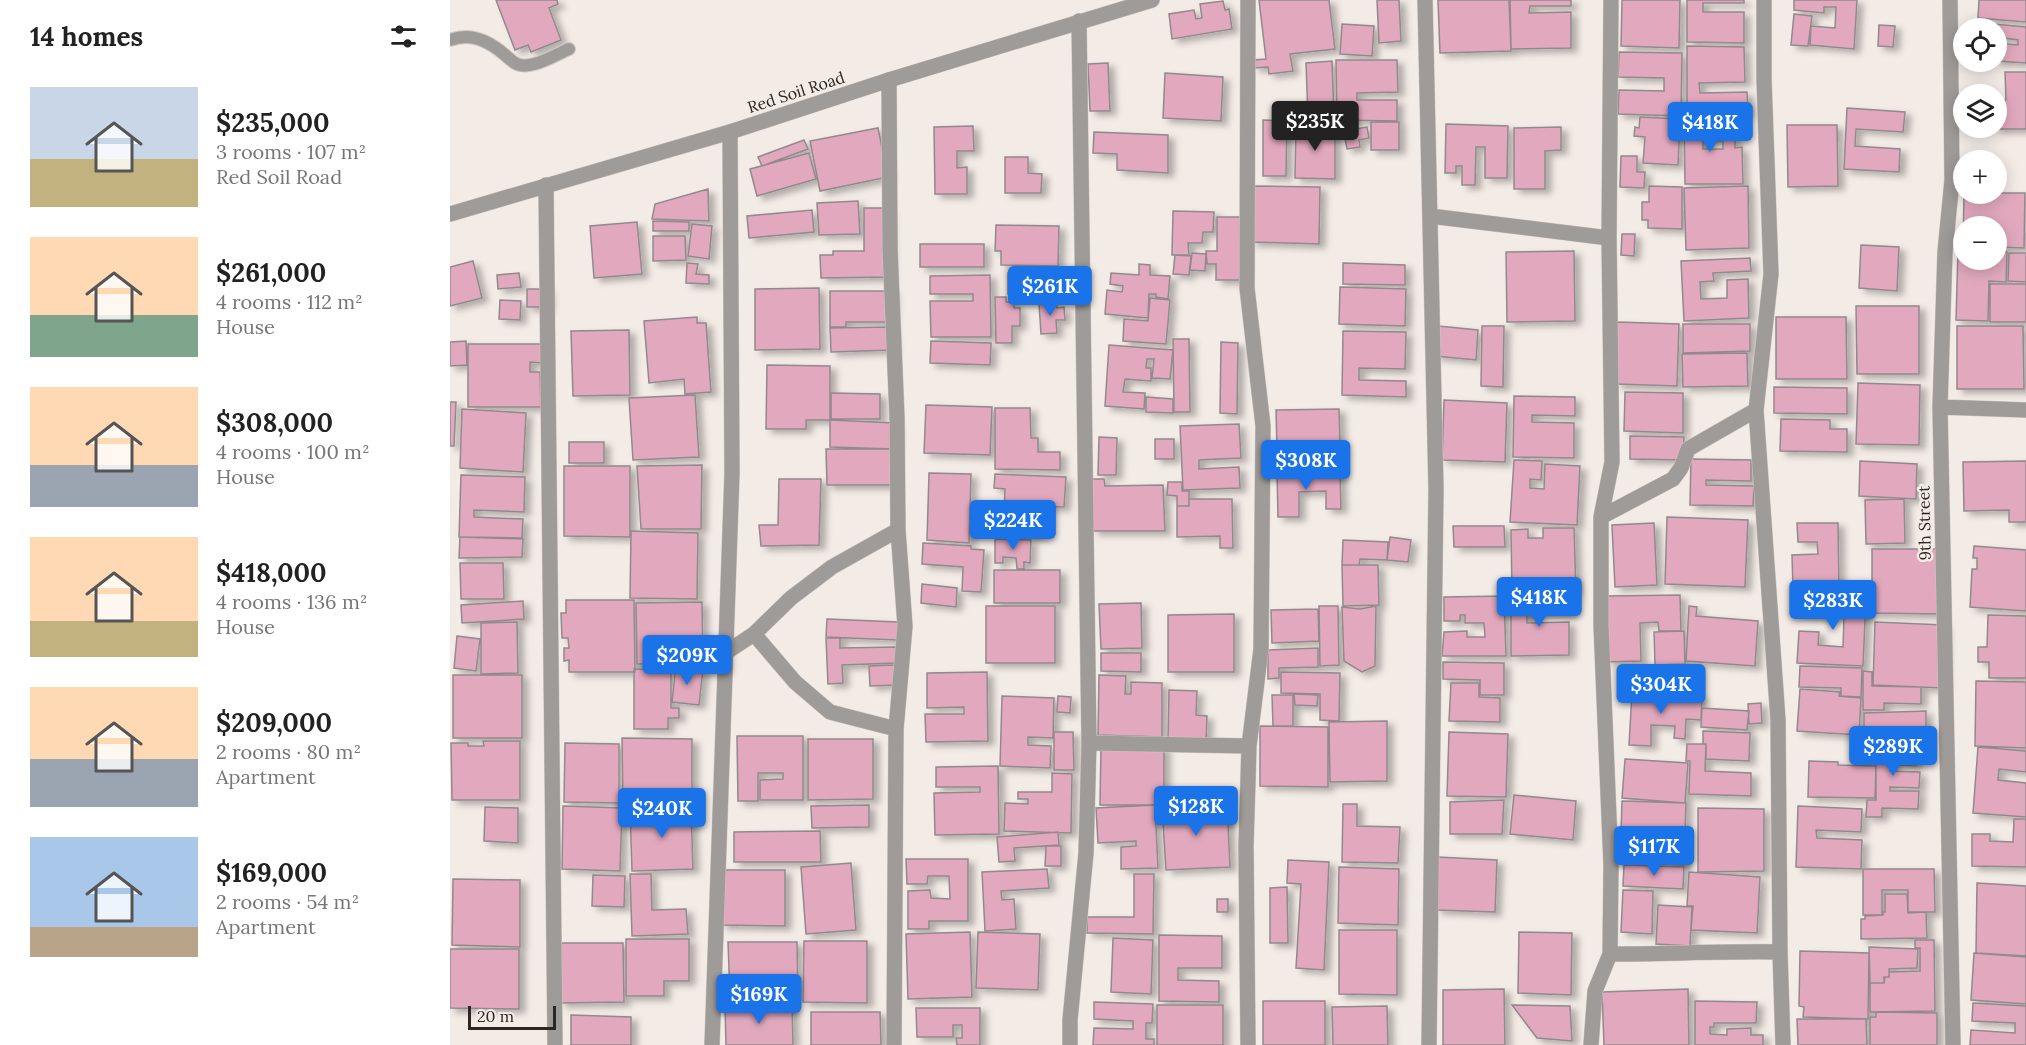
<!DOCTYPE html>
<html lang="en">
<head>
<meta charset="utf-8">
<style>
	:root { --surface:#fff; --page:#f6f6f6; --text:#222; --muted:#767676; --accent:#1a73e8 }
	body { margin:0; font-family:Lora,serif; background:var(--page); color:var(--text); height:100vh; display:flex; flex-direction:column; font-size:22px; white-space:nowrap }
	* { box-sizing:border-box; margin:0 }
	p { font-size:20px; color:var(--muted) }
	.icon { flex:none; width:33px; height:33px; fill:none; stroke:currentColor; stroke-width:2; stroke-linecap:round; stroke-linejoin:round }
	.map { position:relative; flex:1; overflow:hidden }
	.panel { display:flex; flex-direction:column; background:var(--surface); width:450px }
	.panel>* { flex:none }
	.buttons { position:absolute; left:1503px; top:18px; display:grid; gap:12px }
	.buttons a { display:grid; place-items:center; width:54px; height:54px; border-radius:50%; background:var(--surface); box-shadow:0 3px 15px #0003; font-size:30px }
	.scale { position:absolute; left:18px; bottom:15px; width:88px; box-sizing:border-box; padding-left:6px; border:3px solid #2a2725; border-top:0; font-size:16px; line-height:21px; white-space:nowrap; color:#2a2725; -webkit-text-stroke:4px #f3ebe6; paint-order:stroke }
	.price { position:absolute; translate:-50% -51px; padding:0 14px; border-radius:6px; background:var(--accent); color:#fff; font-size:20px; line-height:39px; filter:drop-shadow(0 2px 3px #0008) }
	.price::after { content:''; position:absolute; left:50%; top:36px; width:18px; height:14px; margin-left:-9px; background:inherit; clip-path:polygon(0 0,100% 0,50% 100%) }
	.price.selected { background:#222; color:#fff }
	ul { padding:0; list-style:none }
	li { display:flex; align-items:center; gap:18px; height:150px; padding:0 30px }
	li span { display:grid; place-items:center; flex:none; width:168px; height:120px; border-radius:0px; color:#555 }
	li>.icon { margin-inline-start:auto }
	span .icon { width:72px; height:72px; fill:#fffc; stroke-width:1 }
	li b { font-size:26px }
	h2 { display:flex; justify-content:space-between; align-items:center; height:72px; padding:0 30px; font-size:26px }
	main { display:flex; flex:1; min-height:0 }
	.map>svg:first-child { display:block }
	.building { fill:#e2a9be; stroke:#92898d; stroke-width:1.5; filter:url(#shadow) }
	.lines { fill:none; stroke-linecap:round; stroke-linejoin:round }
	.service-casing { stroke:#cfc8c3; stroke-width:14 }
	.minor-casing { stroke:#cfc8c3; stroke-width:16 }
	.tertiary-casing { stroke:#cfc8c3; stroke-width:16 }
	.service { stroke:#9e9b99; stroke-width:12 }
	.minor { stroke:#9e9b99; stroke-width:15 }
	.tertiary { stroke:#9e9b99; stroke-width:15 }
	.labels { text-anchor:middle; stroke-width:5; stroke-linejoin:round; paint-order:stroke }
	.street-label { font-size:16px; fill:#2a2725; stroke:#f3ebe6 }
</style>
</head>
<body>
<main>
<section class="panel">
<h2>14 homes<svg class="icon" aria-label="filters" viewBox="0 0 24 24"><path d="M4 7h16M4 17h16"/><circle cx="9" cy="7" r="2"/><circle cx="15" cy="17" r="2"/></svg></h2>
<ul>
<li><span style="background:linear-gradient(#c9d6e8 60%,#c2b280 0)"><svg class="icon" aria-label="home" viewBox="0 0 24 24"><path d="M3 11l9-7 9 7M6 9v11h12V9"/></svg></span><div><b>$235,000</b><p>3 rooms · 107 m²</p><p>Red Soil Road</p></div></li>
<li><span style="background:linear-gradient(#ffd9b3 65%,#7fa58c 0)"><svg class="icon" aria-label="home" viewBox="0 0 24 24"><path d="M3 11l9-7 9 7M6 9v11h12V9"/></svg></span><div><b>$261,000</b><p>4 rooms · 112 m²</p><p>House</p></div></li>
<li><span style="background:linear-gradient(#ffd9b3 65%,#9aa5b1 0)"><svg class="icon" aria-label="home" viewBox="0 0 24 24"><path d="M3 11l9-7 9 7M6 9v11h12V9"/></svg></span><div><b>$308,000</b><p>4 rooms · 100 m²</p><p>House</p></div></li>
<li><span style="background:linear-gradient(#ffd9b3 70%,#c2b280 0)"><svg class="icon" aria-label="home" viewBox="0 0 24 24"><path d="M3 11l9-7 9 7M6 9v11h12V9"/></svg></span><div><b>$418,000</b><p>4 rooms · 136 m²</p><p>House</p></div></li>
<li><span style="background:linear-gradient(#ffd9b3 60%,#9aa5b1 0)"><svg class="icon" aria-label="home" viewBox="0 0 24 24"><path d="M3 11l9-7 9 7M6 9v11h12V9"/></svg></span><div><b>$209,000</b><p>2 rooms · 80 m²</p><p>Apartment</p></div></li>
<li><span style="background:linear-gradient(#a9c7e8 75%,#b9a48a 0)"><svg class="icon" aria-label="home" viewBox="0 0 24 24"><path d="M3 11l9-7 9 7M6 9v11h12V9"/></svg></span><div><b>$169,000</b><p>2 rooms · 54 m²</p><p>Apartment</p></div></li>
</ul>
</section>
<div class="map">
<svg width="1576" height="1045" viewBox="0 0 1576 1045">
	<defs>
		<filter id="shadow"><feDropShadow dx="6" dy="4" stdDeviation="3" flood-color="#0004"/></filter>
	</defs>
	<rect width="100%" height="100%" fill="#f3ebe6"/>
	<path class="building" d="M46,0H107L108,4L99,8L111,40L81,52L78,45L65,50Z
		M809,0H879L885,49L840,54L843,71L819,74L818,67L804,68L803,60L816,59Z
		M927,0H949L951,41L929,43Z
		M988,0H1059L1061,51L990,53Z
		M1060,0H1121V6H1080L1079,13L1121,12V48L1061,49Z
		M1172,0H1230L1229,48L1171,46Z
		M1237,0H1294V3H1253V12H1294V43L1237,42Z
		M1344,0H1407L1404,49L1360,45L1361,26L1385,28L1386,7H1374V13L1344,10Z
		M1529,0H1576V22L1528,18Z
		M773,1L775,10L779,9L782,29L722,39L719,14L744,10L746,19L752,18L750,4Z
		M1344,14L1362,16L1358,46L1341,45Z
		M892,24L924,26L922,56L890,54Z
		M1544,24L1576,27V63L1546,61V43L1568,45V40L1546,37V28H1543Z
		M1429,25L1445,26L1443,47L1428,46Z
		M1237,46L1294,47L1295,82L1249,83L1250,93L1297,92L1298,114H1237Z
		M1169,52L1232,53L1231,116L1168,114L1169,90L1214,91V78L1168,77Z
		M886,60H947L948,92L907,93V100H947V121L887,120Z
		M882,61L884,118L858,119L856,63Z
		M658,63L660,111H640L638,64Z
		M1555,72H1576V129H1545L1546,101L1556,100Z
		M715,73L773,77L771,121L713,118Z
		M1397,108L1455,112L1453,132L1406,129L1405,146L1450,149L1449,172L1394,169Z
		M1234,116H1272V141H1253V149H1273V137H1285V148L1292,147L1293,184H1235Z
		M1190,117L1230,119L1228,165L1193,163L1195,137L1184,136L1185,127L1189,128Z
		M813,120L837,121L836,176H813Z
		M921,122H949V150H921Z
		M846,124L885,125V179L845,178Z
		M996,124L1058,126L1057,178H1035V147H1026L1025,185H1012V166H1006V173H995Z
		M1337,125H1387L1388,186L1338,187Z
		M523,126L524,151H507V168L517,167V194H485L484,127Z
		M917,127L919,138L909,140L910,147L897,149L895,139L900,138L898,130Z
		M1111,127V150L1095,151V189H1064V128Z
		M428,128L438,177L370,191L360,141Z
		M644,132L718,135V173L667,170V154L643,153Z
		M354,140L358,149L312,166L308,157Z
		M359,153L366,179L307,196L300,169Z
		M1171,156H1187V172H1195L1194,188L1170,187Z
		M555,157H578V173L592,174L591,193H555Z
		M803,186L870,187L869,244L801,242Z
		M1199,186L1232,187V229L1198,228V220H1192V202H1199Z
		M1298,186L1299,248L1236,250L1234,188Z
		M258,189L259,221L202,219L205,204Z
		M1546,193H1575L1574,248L1546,247V226H1514L1513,246L1514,194Z
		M408,201L410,234L369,235L367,203Z
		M414,208H438L439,277L371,278L370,255H383V251H414Z
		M362,210L364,232L299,238L297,216Z
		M723,211L764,212L763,232H753L752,243H738L739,255H722Z
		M767,217H792L793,280H766V264H757L756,251H767Z
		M203,221L239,222V231H203Z
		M187,222L192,274L144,278L140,226Z
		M242,224L262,226L259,259L238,256Z
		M546,225L609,226L608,266L551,265V251H545Z
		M1172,234H1185L1184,256L1171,255Z
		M203,236H235L236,260L203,261Z
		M470,244H534V267H470Z
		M1411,245L1449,247L1447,291L1409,288Z
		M1508,249L1514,250V260H1546V251L1557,252L1556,282L1539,281L1538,321L1506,320Z
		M1124,251L1125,321L1057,322L1056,252Z
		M742,253L756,254L755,271L740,270Z
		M1559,253H1576V282L1558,281Z
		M725,255L741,256L739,275L723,274Z
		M1300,258L1301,271L1263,273L1264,281L1250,282L1251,299L1277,298V280L1298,279L1299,318L1234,321L1231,261Z
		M23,261L32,298L0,306V267Z
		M237,263L248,264L246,274L259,275V284L236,283Z
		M893,263L955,265V285L893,284Z
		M689,264L700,265V275L720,276L718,299L706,297V294H699L698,318L655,314L657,290L672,292L673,286L660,284L661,273L689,275Z
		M69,273L71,287L48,289L47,275Z
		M558,273H610L611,294H558Z
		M540,275L541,337H481L480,301H523V294H480V276Z
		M1540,284H1576V322H1540Z
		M890,287L956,289L955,326L889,324Z
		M369,288L370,349L305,350V289Z
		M77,289H97V307H77Z
		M380,291H442L441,322H396V327H380Z
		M545,297H556V302H564V308H570V326H562V343H546Z
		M700,298L720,300L716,344L673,341L674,319L698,321Z
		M50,300L71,301L70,320L49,319Z
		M606,302L607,308L614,307L615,320H606L607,333L591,334L589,304Z
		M1406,306H1469V374H1407Z
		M247,317V323H256L261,392L235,394L234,379L199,383L194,321Z
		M1326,317H1396L1397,379H1326Z
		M1167,322L1229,324L1227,386L1166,384Z
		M1233,324H1300V351L1233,353Z
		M988,326L1028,330L1026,360L985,356Z
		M1032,326H1054L1053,387L1031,386Z
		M1507,326H1573L1574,389H1507Z
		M441,327L442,350L381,352L380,328Z
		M179,330L180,395L123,396L121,331Z
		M893,331L956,332L955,369L909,368V380L956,381V397L892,395Z
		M723,339H739L740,412H724Z
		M16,341L17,365L0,366V342Z
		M481,341L541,343L540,365L480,363Z
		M771,342L788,343L787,414L770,413Z
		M18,344H93V363L80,362V372H90L91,407H18Z
		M659,345L723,350L720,379L702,378L704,359H697L696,368H701V381L675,379L673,392L695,393L694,409L655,406Z
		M1297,353L1298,386L1233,387L1232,354Z
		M317,365L380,366V420H356V429H316Z
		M1408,383L1470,385L1469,445L1406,444Z
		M1324,387L1397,388V414L1324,413Z
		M1175,392L1233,393V433L1174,431Z
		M381,393L430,394V419H381Z
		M245,395L249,457L183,460L179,398Z
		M1064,396L1125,397V416L1082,415V422L1124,423V458L1063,457Z
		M696,397L723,399V413L696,412Z
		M994,400L1057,403L1055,462L992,460Z
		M0,402H6L4,446H0Z
		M476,405L542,407L540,455L474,453Z
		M545,408H580L581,438H588V452H610V470L545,469Z
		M12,409L76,413L73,472L10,468Z
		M889,409L890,443L865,444V447L827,448L826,410Z
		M1331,419L1380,420V429H1397V452L1330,451Z
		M380,420L445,423L444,449L380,447Z
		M789,424L791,458L749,460V469L789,467L790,488L733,490L730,426Z
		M1180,436L1234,437L1233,460L1180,459Z
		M649,437L667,438L666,475H648Z
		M705,439H724V459H705Z
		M119,442H154V463H119Z
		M872,443L887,444L886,471L827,468L828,450L871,452Z
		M376,449H441V485H377Z
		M1241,459L1301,460V481L1256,480V485L1304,486L1303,506L1240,505Z
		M1064,460L1092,461L1091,480L1080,479V488L1094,489L1095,464L1130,466L1127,525L1060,522Z
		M1410,461L1467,464L1466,499L1409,496Z
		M1576,461V522H1559V510L1514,511L1513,462Z
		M252,465L251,529H191L187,466Z
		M114,466H180V537L114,536Z
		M479,473L521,474L519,543L477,540Z
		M890,473L891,509H876V491L849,492V517H828L827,474Z
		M545,474L616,477L614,507L563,505V509L590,511L589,535L553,534L555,489L544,488Z
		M11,475L75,477L74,512L24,510V517L73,519L72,538L9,537Z
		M329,479H371L369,545L311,546L309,525H328Z
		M642,479H654L655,486L713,485L715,531H643Z
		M718,482H732V491H739V506H727V496L717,495Z
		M739,499H782L783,548H770V536L727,537V506H739Z
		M1454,499L1455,543L1416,544L1415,500Z
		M1217,517L1298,520L1295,587L1215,584Z
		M1204,523L1207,585L1165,587L1162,525Z
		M1347,523H1388L1389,589L1343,590L1342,555L1368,554L1367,542H1348Z
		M1003,526H1054L1055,547H1004Z
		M1093,528H1124L1126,592L1062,594L1061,530L1078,529V538H1093Z
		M181,531L248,533L247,599L180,598Z
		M10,537L73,539L72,557L9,558Z
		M940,537L961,540L958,562L937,560Z
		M545,539L581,540L580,563L574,562V569H567L566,558L553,557V563H545Z
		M893,540L938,542L937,560L910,559L909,565H892Z
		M473,543L521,546V549L534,550L531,592L512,591L513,567L472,564Z
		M1524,546L1576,550V611L1520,607L1522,569H1527V558H1523Z
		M1422,549H1488L1489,614L1422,613Z
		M10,563H53L54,599H11Z
		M892,565H928L929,605L893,606Z
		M544,570H610V603H544Z
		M472,584L507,588L506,607L471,603Z
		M1347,594L1416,598L1413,666L1347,663L1349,631L1369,632L1368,645L1393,647L1394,616L1347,613Z
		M1230,595L1231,631H1209L1208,622L1190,623L1191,661L1157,662L1156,596Z
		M1054,596L1056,656H992L994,632L1017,631V637H1035L1034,623H1015V615H1010V621H994V597Z
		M1120,597V612H1077V623L1119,622V655L1061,656V598Z
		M116,600H184L185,672H119V660L114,661V648H119L118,638H112L111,613H116Z
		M73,601L74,619L12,623L11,605Z
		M252,602L253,663L187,664L186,603Z
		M691,603L692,648L651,649L649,604Z
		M536,606H605V663H536Z
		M869,606H888L889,665L870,666Z
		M926,606L925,666L912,672L894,661L892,607L910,609Z
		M1239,606L1247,607L1246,616L1308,621L1305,666L1236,661Z
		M868,609L869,641L822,643L821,610Z
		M784,614V672H718V615Z
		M1538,615L1576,616V678H1539V662H1528V647H1537Z
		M377,619L448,622L447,640L376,637Z
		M67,622L68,673L31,674V623Z
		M1425,622L1494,625L1493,688L1423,685Z
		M1234,631L1235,664L1205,665L1204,632Z
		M7,636L30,639L26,671L4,668Z
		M376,638H390V648L446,647V663L392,665L393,683L378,684Z
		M868,648V667L829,668V678L818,679V650Z
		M651,653H691V672L651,671Z
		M993,662L1054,663V695H1030V680L993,679Z
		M445,665V685L420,686L419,666Z
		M226,666L253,669L249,705L222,702Z
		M1350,666L1412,668L1411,697L1391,696V688L1349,687Z
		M184,669L221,670V708H229V718H218V729H184Z
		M1413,671L1422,672V686L1471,687V704L1434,703V710H1413Z
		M537,672L538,741L476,742L475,714H514V707L477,708V673Z
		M831,672L890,673L889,721L870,720V694L831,693Z
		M3,675H72V738H3Z
		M649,675L676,676L675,694H681V682L712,683V737L648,735Z
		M1526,681L1576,682V748L1525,746Z
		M1001,683H1029V697L1050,698V722L999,721Z
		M1350,689L1390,692L1389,696L1411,698L1409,735L1347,731Z
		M719,690L747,691L746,715L757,716L756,741L718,740Z
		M1182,693L1252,696L1251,720L1236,719L1235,739L1224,738L1225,726L1201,725V746L1179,745Z
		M844,694L868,695L867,706L845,705Z
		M822,695H843V726H823Z
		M552,696L604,698L603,738L578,737V745L601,746L600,768L550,766Z
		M608,696L621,697L620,713L607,712Z
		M1311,703L1312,723L1299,724L1298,704Z
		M1252,708L1299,711L1297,730L1251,727Z
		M1476,711V735L1414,738V713Z
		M937,721V781L880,782L879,722Z
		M810,726L878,727V787L810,786Z
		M1253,731L1300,733L1299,761L1256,759V744H1253Z
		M604,732H623L624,770H604Z
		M999,732L1058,734L1056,797L997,796Z
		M287,736H353V800H310V780L333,779V773H308V801H288Z
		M172,738L242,739V803H173Z
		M358,739H423V799L358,800Z
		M33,741H70V800H2L1,743H18V746H34Z
		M1419,741L1466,742V766L1440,765V771L1470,772L1469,788L1440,787V791H1469L1468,809L1432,808V817H1416L1417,800H1426V764H1418Z
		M115,743L169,744V803L114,802Z
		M1237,744H1256L1255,771L1301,773V796L1239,794L1240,761H1236Z
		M651,746L714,747V805H650Z
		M1528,747L1576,751V772L1549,769L1548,780L1576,783V817L1523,813Z
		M1175,759L1238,763L1235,803L1172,798Z
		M1359,761L1388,762V765L1426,766L1425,798L1358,797Z
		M548,766L549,834L485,835L484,793L530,792V787H486V767Z
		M602,773L622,774L621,833L554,831L555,803L578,804V799H568V792H602Z
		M1064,795L1126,801L1123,840L1060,834Z
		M1054,800L1052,834H1000V802Z
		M1172,801L1236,803L1234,865L1170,862Z
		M777,803L780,867L716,870L712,807Z
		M893,804H907V826L950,827L948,863L892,862Z
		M419,805V827L362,828L361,806Z
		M705,805L708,868L671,869V847L686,846V841L648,843L646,808Z
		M113,806L172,808L170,871L112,869Z
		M1348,806L1412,809L1411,832L1366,830L1367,838L1412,840L1411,869L1346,867Z
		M35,807L68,808V843L34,841Z
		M241,807L243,869L182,871L180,809Z
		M1248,808L1314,809V871L1248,872Z
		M1564,819H1576V867L1522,866V834H1540V841L1563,842Z
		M370,831L371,862H284V832Z
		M608,832L609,845L564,848L565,861L549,862L547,837Z
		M596,846H611V866H595Z
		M987,857L1047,860L1045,912L986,910Z
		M456,859H518V921H479V929H458V891L480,890L481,898L500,899L499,876H478L477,884H457Z
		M838,860L879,862L874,970L846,968L851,884L837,883Z
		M401,863L406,930L356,934L351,867Z
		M1174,865L1234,867L1233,889L1173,886Z
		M889,867L949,869L948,925L888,923Z
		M597,869L599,888L551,891L552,900L564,899L566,929L535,931L532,872Z
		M1413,869H1484L1485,912H1458V890H1432V915H1413Z
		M271,870H335V926L271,925Z
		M1239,872L1310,877L1307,933L1241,930L1243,906H1237Z
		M180,874H201L202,910L236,909L238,934L182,936Z
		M684,874H704L703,934L637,933V917H684Z
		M143,875L175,876L174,907L142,906Z
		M3,879L70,880V947L2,945Z
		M1527,883L1576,886V956L1526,953Z
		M837,887L838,943H820V888Z
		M1173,890L1203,891L1202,934L1171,932Z
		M1435,894H1457L1458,913L1476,912L1477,938L1411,939V919H1415V916L1433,915V912H1435Z
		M767,899H778V912H767Z
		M1208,905L1242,907L1240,946L1206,944Z
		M889,930H947V995L889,994Z
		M520,932L522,997L458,999L456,934Z
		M528,932L590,934L588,990L526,988Z
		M1069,932L1122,933L1121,995L1068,993Z
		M709,935L772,936V968H728V980L769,981V1002L709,1001Z
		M663,938L703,940L701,994L661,992Z
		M176,939H239V981H214V996H176Z
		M1465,940H1484L1485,1011L1420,1012V983H1434L1435,977H1439V972L1470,971V948H1465Z
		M354,941H417V1003L353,1002Z
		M278,942H347L348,997L280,998Z
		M109,943H173L174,1002L110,1003Z
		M1419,947L1468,949L1467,968L1439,969V977H1434V983H1420Z
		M0,949H69V1009L0,1008Z
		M1350,951L1419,953L1418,1019L1353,1017L1354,1007L1349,1006Z
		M1524,953L1576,957V1004L1521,1000Z
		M1054,989L1055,1045H993V990Z
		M1238,989L1239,1045H1154L1152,992Z
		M813,1001H875V1045H813Z
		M1245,1001L1307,1002L1306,1023H1264V1027H1260V1034L1277,1035V1029L1301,1028V1035H1313V1045H1245Z
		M644,1002L703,1004L702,1023H696V1039H704V1045H643L644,1028L683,1029V1021L644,1019Z
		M1523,1003L1576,1006V1045H1520L1521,1030L1565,1033V1023L1522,1021Z
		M342,1004L343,1045H276L275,1006Z
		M707,1005H773V1045H707Z
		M1062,1005L1120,1006L1122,1041L1087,1038Z
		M937,1006L938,1045H883L882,1007Z
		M466,1008H530V1045H507L506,1038H512V1025H503V1037H467Z
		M361,1012H430L431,1045H361Z
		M1426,1012L1487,1013V1045H1420V1017H1426Z
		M121,1015L181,1017V1045H121Z
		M1347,1019H1416L1417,1045H1348Z"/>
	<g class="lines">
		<g class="service-casing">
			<path id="service" d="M0,40C21,32 39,41 55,55C60,59 64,64 70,65C85,68 105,55 119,49"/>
		</g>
		<g class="minor-casing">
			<path id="minor" d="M975,0L986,489L979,1045
				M1314,0V79L1321,274L1306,410L1328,720L1330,952L1333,1045
				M1500,0L1502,180L1495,252L1490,407L1503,1045
				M629,21L639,743
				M439,80L440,249L447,417L448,530L455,626L446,729L444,1045
				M96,185L105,1045
				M980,216L1159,238
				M1490,407L1576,410
				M1151,517L1223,479L1231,468L1238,449L1306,410
				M304,634L345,682L380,712L446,729
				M275,653L304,634L341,598L382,567L448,530
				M1160,954C1217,954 1273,951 1330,952
				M262,1045L282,473L280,132
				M620,1045V1020L636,853L639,743L799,746
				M798,1045L796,846L799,746L811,649L813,426L797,288L798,0
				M1141,1045L1145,991L1160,954L1161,865L1151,625V517L1162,462L1159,238L1161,0"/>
		</g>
		<g class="tertiary-casing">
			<path id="tertiary" d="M0,214L280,132L439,80L702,0"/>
		</g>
		<use href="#service" class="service"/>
		<use href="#minor" class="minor"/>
		<use href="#tertiary" class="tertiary"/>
	</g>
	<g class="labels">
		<g class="street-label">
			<text transform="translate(346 92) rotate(-18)" y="6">Red Soil Road</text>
			<text transform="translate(1474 523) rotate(-91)" y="6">9th Street</text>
		</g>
	</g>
</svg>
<div class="buttons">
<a><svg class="icon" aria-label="locate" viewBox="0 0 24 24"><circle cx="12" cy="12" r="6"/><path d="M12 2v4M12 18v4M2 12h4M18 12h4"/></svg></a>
<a><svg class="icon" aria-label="layers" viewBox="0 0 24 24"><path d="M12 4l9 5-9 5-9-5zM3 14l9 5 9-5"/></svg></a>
<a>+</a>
<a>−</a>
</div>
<div class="scale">20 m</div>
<b class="price selected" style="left:865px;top:152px">$235K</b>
<b class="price" style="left:1260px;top:153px">$418K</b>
<b class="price" style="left:600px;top:317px">$261K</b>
<b class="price" style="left:856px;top:491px">$308K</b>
<b class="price" style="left:563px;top:551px">$224K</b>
<b class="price" style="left:1089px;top:628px">$418K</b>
<b class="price" style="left:1383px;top:631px">$283K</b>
<b class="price" style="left:237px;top:686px">$209K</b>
<b class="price" style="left:1211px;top:715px">$304K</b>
<b class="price" style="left:1443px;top:777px">$289K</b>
<b class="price" style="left:746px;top:837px">$128K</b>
<b class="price" style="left:212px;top:839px">$240K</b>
<b class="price" style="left:1204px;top:877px">$117K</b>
<b class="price" style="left:309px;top:1025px">$169K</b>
</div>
</main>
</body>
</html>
